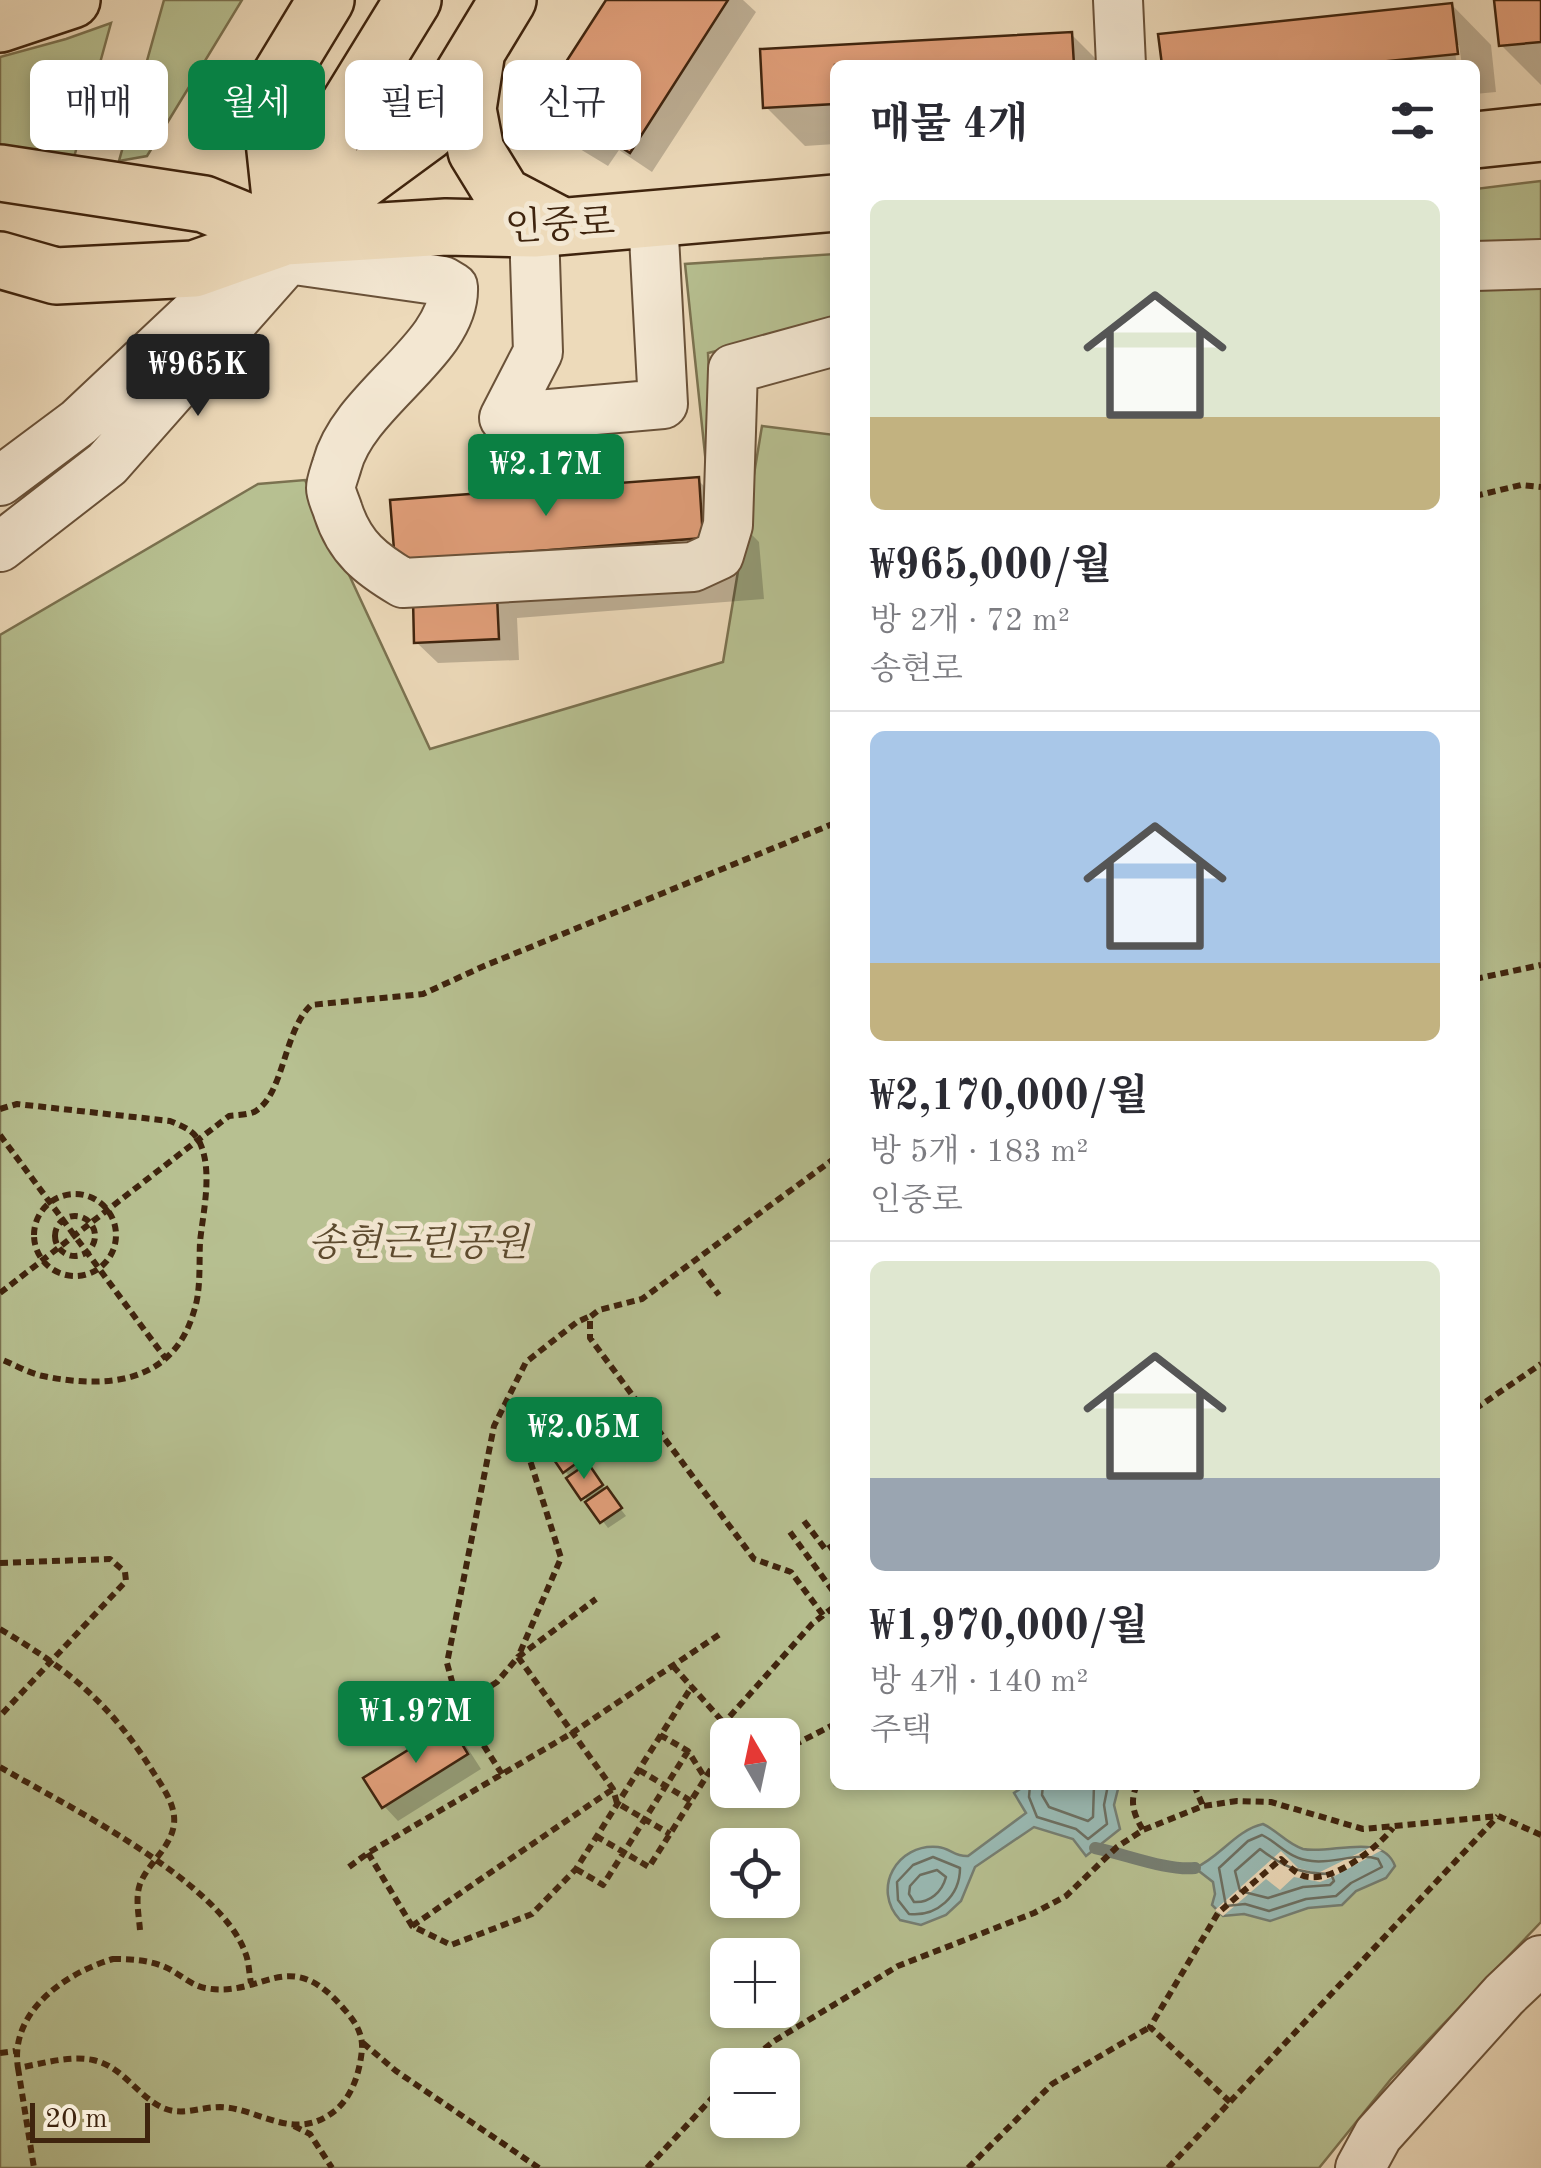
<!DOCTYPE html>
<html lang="ko">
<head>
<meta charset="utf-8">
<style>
	:root { --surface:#fff; --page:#f2f2f3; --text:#2b2b33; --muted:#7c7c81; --line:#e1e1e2; --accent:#0b8043 }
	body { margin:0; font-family:"Old Standard TT","Noto Serif KR",serif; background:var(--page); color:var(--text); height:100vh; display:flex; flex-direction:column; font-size:38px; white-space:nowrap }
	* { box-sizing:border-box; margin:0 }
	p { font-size:32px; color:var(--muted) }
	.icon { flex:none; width:55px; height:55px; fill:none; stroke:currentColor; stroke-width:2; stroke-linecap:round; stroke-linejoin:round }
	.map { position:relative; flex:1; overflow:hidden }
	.sheet { position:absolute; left:830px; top:60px; width:650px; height:1730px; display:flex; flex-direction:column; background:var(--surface); border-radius:15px; box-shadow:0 5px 15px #0003 }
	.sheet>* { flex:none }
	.banner { position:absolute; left:30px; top:60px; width:650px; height:90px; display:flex; gap:20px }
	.needle { width:65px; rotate:351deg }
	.controls { position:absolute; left:710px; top:1718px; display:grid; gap:20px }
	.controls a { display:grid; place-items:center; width:90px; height:90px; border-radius:15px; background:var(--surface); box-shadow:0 5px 15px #0003; font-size:50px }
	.scale { position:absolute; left:30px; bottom:25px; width:120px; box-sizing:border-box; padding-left:10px; border:5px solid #3f240e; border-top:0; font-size:28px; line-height:35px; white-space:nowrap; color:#3f240e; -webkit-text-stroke:8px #f3e7d2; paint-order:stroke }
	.price { position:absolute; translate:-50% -85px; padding:0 22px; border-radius:10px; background:var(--accent); color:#fff; font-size:32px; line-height:65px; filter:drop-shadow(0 2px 5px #0008) }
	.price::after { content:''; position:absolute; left:50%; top:60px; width:30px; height:22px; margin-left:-15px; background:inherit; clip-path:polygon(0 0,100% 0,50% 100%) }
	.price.current { background:#222; color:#fff }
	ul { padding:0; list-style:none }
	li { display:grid; align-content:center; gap:20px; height:530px; padding:0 40px }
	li+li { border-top:2px solid var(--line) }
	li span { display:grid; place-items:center; height:310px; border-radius:15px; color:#555 }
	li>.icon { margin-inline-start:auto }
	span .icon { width:180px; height:180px; fill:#fffc; stroke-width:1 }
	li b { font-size:42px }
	h2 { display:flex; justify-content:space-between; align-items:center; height:120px; padding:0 40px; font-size:42px }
	.pill { padding:0 35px; border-radius:15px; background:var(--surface); box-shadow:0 5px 15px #0003; font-size:35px; line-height:90px }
	.pill.current { background:var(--accent); color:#fff }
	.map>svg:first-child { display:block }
	.green { fill:#b7c091; stroke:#7b7250; stroke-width:2.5; fill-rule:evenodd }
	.water { fill:#99bab4; stroke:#757e72; stroke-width:2.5 }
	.pier { fill:#eddaba }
	.shadow { fill:#0003 }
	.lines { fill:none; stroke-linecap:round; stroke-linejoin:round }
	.shore { stroke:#6c6f61; stroke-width:2.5 }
	.stream { stroke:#757e72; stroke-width:12 }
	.building { fill:#e09e79; stroke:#3f240e; stroke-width:2.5 }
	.minor-casing { stroke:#6a5239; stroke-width:52 }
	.major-casing { stroke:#3f240e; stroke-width:60 }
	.path { stroke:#3f240e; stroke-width:6; stroke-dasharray:8 5; stroke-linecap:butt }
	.minor { stroke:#f3e7d2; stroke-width:48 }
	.major { stroke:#eddaba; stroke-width:55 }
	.labels { text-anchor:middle; stroke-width:10; stroke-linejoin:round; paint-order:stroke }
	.street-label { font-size:38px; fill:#3f240e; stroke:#f3e7d2 }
	.park-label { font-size:38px; font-style:italic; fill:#5d4b2f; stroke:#f3e7d2 }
</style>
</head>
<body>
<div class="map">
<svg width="1541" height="2168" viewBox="0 0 1541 2168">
	<rect width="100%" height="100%" fill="#eddaba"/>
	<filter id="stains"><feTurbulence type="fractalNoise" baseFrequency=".002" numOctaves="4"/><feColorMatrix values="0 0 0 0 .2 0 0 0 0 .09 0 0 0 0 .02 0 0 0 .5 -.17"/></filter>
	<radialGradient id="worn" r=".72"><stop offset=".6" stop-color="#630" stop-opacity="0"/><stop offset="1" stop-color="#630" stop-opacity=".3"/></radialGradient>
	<path class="green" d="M164,0H242L147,156L119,161Z
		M111,23L73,161L0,152V57L66,39Z
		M1541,181V253L1475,255V189Z
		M835,254V323L708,353L713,457L706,464L685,264Z
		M1541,281V1922L1391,2079L1319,2168H0V635L258,484L305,480L430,749L723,662L762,426L835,435V1785H1475V283ZM728,1735H782V1790H728ZM728,1845H782V1900H728ZM728,1955H782V2010H728ZM728,2065H782V2120H728Z"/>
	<path class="water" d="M1026,1785H1119L1114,1805L1120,1829L1086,1856L1073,1839L1034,1827L975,1867L961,1901L946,1915L921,1925L900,1920C871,1889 897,1843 938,1847C950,1848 955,1857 968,1856L1026,1813L1014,1793Z
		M1263,1824C1278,1831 1287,1844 1303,1849C1331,1855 1382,1831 1395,1866L1386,1878L1356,1891L1342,1905L1308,1908L1270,1921L1244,1914L1223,1916L1212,1905L1215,1894L1213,1882L1195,1868C1220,1857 1236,1830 1263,1824Z"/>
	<path class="pier" d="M1371,1847L1382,1850L1333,1877L1320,1882L1294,1877L1280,1890L1266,1879L1223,1916L1215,1910L1281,1851L1298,1868L1318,1873Z"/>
	<path class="shadow" d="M609,0H743L756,12L652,172L619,150L608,166L575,146L553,124L562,111L547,96Z
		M1497,0H1541V85L1501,45Z
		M1452,5L1491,45L1496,92L1475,94V65H1462L1459,45H1454L1457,65H1164Z
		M1071,34L1102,65H835V144L805,146L766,107L763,51Z
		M698,480L759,542L764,599L517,618L519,660L438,663L416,642L415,602L397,560Z
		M576,1446L587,1466L626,1516L608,1528L565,1471Z
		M449,1727L463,1741L481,1769L398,1821L384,1806Z"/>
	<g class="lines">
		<path class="shore" d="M1030,1785L1029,1797L1037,1817L1076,1829L1088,1839L1107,1824L1104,1805L1108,1785
			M1043,1785L1042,1795L1049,1807L1088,1821L1093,1817L1094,1785
			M1262,1835C1280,1844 1289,1859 1312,1861C1334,1864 1357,1852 1378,1859L1382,1867L1351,1883L1336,1896L1306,1899L1269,1911L1245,1904L1226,1906L1219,1868L1248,1841Z
			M1260,1849C1283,1867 1301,1874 1331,1874L1334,1881L1330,1885L1303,1887L1268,1898L1240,1891L1235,1871Z
			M933,1857L960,1868C960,1896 937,1917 909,1914L898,1900L897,1882L913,1865Z
			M937,1870L946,1877C942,1892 930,1903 914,1902L909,1894L910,1886L920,1875Z"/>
		<path class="stream" d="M1095,1848C1125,1854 1167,1871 1195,1868"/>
	</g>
	<path class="building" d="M606,0H728L630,153L596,131L586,146L550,125L561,108L544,96Z
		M1494,0H1541V42L1499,46Z
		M1452,3L1458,54L1349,65H1162L1158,34Z
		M1072,32L1074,65H835V104L763,108L760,49Z
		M699,477L703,538L395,562L390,500Z
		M497,596L499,639L414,643L413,599Z
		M570,1436L585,1457L563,1473L548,1451Z
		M588,1463L603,1485L581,1500L566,1478Z
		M607,1487L622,1508L600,1523L585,1502Z
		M450,1724L468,1754L382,1808L363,1778Z"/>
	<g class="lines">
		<g class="minor-casing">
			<path id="minor" d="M1118,0L1121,65
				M534,229L538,352L504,418L663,404L653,218
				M288,259L443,281L453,287C456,349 354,399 337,465C335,472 331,482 331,488C331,495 336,504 338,511C350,548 371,564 403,583L693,567L719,555L728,525L733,369L835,341
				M1475,266L1541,264
				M0,481L79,422L233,277L285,237L288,259L107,464L0,547
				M1360,2168L1378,2135L1504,1995L1541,1960"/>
		</g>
		<g class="major-casing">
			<path id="major" d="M0,24L72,0
				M476,57L468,109L476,151L503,195L562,226
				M1475,140L1541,133
				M0,173L204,204L285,237
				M288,229L343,114L413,0
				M284,235L269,94L326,0
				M285,237L428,132L508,0
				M0,260L56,276L194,269L285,237L446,227L534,229L835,203"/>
		</g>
		<path class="path" d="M1475,496L1521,485L1541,487
			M1475,979L1541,965
			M0,1109L17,1104L170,1121C182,1126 194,1130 200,1143C213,1172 203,1212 200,1242C199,1264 201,1291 194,1311C173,1384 107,1389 43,1376C28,1373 14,1364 0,1359
			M0,1135L166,1359
			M34 1235a41 41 0 1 1 82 0a41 41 0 1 1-82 0Z
			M55 1236a20 20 0 1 1 40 0a20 20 0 1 1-40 0Z
			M700,1270L719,1295
			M0,1293L229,1116C236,1115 247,1115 254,1112C284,1096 283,1032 311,1005L423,994L484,966L835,823
			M506,1403L515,1413L561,1558L518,1657
			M1475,1409L1541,1364
			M804,1521L826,1550L835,1544
			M790,1532L835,1594
			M0,1563L110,1559L125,1572L126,1581L0,1716
			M823,1615L791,1572L754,1559L590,1338V1317L599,1310L642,1299L835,1158
			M0,1629C71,1671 111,1704 155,1775C164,1789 176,1806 174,1824C171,1848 148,1863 140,1884C135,1898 139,1916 140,1930
			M518,1657L613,1789L617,1803L670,1834
			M673,1666L724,1723
			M459,1707L497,1682L518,1657L596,1599
			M660,1735L688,1751L705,1778
			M782,1751L835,1724
			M728,1762C713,1749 717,1739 724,1723L812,1624L835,1606
			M0,1767C65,1805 219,1881 245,1952C249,1961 249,1973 251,1983
			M639,1770L691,1801
			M502,1774L459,1707L447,1663L494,1426L526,1362L577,1322L588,1317
			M1137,1785C1129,1802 1134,1815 1143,1830
			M1194,1785L1203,1806
			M596,1836L649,1867L720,1755
			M368,1853L412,1926L451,1945L532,1914L576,1869L692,1686
			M349,1867L368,1853L572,1733L723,1632
			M576,1869L603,1885L688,1751
			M412,1926L613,1789
			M113,1959C131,1959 149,1960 165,1967C179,1973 190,1985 205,1988C264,1999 288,1943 344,2009C354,2020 363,2033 362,2049C360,2071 353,2095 336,2110C294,2144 260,2108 220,2107C199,2107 181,2117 161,2107C136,2094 122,2066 93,2060C69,2055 41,2064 18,2068C9,2012 65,1973 113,1959Z
			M363,2043L396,2071L539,2168
			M0,2053L15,2051
			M744,2065L774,2041L898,1966L1034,1913L1066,1896L1117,1847L1143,1830L1203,1806L1237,1801L1271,1802L1363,1829L1498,1816L1541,1835
			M18,2068L34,2168
			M1230,2102L1150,2027L1218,1913L1281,1859C1287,1864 1293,1871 1301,1875C1329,1887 1377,1848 1393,1828
			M294,2126L310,2134L332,2168
			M647,2168L728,2081
			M968,2168L1052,2084L1150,2027
			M1168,2168L1498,1816"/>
		<use href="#minor" class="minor"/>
		<use href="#major" class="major"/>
	</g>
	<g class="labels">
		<g class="street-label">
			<text transform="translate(560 224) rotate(-3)" y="13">인중로</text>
		</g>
		<g class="park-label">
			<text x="418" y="1255">송현근린공원</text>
		</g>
	</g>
	<rect width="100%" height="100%" filter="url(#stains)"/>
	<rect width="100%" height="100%" fill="url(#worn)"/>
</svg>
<div class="controls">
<a><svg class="needle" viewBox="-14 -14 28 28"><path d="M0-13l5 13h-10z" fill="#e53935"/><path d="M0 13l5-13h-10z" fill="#7c7c81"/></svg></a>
<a><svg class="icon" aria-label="locate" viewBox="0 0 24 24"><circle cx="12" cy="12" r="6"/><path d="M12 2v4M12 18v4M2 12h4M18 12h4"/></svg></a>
<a>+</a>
<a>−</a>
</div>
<div class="scale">20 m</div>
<b class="price current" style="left:198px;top:419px">₩965K</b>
<b class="price" style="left:546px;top:519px">₩2.17M</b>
<b class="price" style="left:584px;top:1482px">₩2.05M</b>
<b class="price" style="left:416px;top:1766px">₩1.97M</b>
<div class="banner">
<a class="pill">매매</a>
<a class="pill current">월세</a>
<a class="pill">필터</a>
<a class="pill">신규</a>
</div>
<section class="sheet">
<h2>매물 4개<svg class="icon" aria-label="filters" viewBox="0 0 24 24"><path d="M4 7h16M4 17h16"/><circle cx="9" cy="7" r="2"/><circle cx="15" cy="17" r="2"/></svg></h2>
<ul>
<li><span style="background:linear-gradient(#dfe7d0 70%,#c2b280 0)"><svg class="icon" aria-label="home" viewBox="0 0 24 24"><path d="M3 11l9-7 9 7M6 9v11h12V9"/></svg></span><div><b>₩965,000/월</b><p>방 2개 · 72 m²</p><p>송현로</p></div></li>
<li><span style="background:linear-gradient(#a9c7e8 75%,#c2b280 0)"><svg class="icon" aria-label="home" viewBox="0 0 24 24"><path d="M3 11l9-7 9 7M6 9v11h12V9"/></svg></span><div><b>₩2,170,000/월</b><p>방 5개 · 183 m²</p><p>인중로</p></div></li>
<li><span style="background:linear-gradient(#dfe7d0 70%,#9aa5b1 0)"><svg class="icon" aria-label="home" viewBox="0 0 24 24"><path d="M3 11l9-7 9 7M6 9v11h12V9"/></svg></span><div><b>₩1,970,000/월</b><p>방 4개 · 140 m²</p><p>주택</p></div></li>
</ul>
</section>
</div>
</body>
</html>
